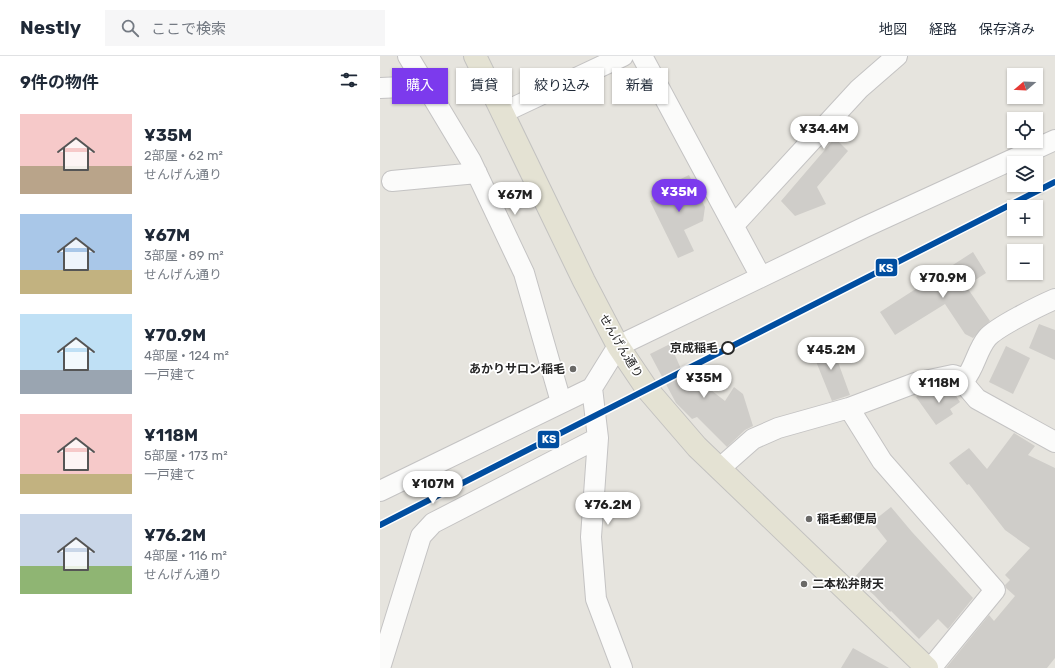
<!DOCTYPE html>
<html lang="ja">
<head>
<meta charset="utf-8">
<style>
	:root { --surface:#fff; --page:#f6f6f7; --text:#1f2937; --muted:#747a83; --line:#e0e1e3; --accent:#7c3aed }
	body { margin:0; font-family:Rubik,"Noto Sans JP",sans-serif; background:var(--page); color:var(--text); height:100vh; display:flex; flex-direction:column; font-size:15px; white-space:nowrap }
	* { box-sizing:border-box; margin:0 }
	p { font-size:13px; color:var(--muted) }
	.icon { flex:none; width:22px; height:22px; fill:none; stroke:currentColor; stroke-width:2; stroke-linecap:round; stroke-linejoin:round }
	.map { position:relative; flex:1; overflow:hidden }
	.panel { display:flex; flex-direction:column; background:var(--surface); width:380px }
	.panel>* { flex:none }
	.guide { position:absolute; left:12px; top:12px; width:380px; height:36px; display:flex; gap:8px }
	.needle { width:26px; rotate:251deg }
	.tools { position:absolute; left:627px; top:12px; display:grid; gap:8px }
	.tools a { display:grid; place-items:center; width:36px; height:36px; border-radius:0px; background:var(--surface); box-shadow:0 1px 3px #0004; font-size:20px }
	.price { position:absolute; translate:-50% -34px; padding:0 9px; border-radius:14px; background:#fff; color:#222; font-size:13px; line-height:26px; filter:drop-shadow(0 1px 2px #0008) }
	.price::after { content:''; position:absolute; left:50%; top:24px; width:12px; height:9px; margin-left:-6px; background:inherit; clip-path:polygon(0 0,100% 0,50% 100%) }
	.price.active { background:var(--accent); color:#fff }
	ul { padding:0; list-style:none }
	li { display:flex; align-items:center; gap:12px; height:100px; padding:0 20px }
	li span { display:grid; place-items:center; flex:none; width:112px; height:80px; border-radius:0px; color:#555 }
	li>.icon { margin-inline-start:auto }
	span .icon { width:48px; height:48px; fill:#fffc; stroke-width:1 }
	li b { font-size:17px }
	h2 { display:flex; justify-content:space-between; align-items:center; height:48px; padding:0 20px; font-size:17px }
	.tag { padding:0 14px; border-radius:0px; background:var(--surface); box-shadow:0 1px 3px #0004; font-size:14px; line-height:36px }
	.tag.active { background:var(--accent); color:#fff }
	header { display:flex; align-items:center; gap:24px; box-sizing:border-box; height:56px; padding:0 20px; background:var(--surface); border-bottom:1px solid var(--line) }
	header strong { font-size:19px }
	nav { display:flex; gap:22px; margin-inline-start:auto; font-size:14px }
	.search { width:280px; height:36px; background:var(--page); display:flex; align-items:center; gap:10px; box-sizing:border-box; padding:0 14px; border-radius:0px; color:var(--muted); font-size:15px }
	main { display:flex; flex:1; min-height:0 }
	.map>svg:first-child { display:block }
	.building { fill:#cfcdc9 }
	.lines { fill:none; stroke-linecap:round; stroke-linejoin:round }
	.minor-casing { stroke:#c4c3c3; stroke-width:22 }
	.major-casing { stroke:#c3c2c0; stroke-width:24 }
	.minor { stroke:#fbfbfa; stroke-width:20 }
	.major { stroke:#e4e2d3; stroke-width:22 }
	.rail-1-casing { stroke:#fff; stroke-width:9 }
	.rail-1 { stroke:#014ea0; stroke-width:6 }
	.stop-dot { fill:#fff; stroke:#272727; stroke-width:2 }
	.poi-dot { fill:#6a6967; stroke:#fff; stroke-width:1.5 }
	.labels { text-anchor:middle; stroke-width:3.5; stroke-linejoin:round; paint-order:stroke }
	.street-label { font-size:12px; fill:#272727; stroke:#fff }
	.stop-label { font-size:12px; font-weight:bold; fill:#272727; stroke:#fff; text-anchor:end }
	.poi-label { font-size:12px; font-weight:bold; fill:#272727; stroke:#fff; text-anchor:start }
	.line-badge { stroke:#fff; stroke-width:1.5 }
	.badge-label { font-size:11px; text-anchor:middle; font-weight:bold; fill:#fff }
</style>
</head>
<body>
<header>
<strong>Nestly</strong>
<div class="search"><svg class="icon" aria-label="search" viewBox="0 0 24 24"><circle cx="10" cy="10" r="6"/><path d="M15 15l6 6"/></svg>ここで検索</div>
<nav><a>地図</a><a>経路</a><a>保存済み</a></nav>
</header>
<main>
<section class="panel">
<h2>9件の物件<svg class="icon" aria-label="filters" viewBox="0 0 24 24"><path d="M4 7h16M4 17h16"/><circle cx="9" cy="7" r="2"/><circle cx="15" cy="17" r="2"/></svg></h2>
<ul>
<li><span style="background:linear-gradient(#f6c9c9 65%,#b9a48a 0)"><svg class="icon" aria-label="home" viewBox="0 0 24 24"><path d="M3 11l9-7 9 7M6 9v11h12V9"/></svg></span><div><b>¥35M</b><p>2部屋 · 62 m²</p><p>せんげん通り</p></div></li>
<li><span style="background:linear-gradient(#a9c7e8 70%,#c2b280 0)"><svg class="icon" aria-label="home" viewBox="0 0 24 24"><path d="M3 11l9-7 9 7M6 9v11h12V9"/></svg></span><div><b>¥67M</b><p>3部屋 · 89 m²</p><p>せんげん通り</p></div></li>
<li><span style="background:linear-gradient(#bfe0f5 70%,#9aa5b1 0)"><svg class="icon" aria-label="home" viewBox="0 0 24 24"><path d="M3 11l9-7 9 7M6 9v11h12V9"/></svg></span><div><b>¥70.9M</b><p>4部屋 · 124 m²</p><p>一戸建て</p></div></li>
<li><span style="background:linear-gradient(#f6c9c9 75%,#c2b280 0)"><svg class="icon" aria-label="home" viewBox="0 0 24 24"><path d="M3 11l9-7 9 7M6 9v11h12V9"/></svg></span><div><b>¥118M</b><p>5部屋 · 173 m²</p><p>一戸建て</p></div></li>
<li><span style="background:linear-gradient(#c9d6e8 65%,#8fb573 0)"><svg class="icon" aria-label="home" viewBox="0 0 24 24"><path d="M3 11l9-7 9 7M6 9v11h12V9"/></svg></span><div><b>¥76.2M</b><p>4部屋 · 116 m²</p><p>せんげん通り</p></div></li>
</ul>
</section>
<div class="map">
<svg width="675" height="612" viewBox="0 0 675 612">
	<rect width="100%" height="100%" fill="#e6e4de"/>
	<path class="building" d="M455,82L468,95L437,131L446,148L415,160L401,145Z
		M309,119L325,151L323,165L304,174L314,195L298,202L270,145L281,140L278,134Z
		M593,196L606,217L586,230L610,265L593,282L585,278L565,248L515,279L500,256Z
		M659,268L675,274V304L649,292Z
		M450,284L470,339L452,345L431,293Z
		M290,288L305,322L319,315L327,331L345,345L354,331L363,338L373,370L365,374L347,391L317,361L312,363L296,347L270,298Z
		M626,290L650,302L633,338L609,326Z
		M570,331L580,346L570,353L573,358L556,369L536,341L543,337Z
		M634,377L655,390L648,399L675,412V602L667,612H566L609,559L614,565L635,540L626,532L625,529L630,524L625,519L650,492L625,474L589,428L587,429L569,407L589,392L607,413Z
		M511,451L532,476L593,542L568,573L558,563L539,583L511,555L510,556L494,539L474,522L507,485L492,466Z
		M473,592L509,612H461Z"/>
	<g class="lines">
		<g class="minor-casing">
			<path id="minor" d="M28,0L91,105L144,217L181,346
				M262,0L381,221
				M0,32L46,30
				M122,57L243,0
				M12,125L97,117
				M354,169L479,33L517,0
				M675,243C661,249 616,271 607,282C597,294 595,311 585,323L586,330L597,343L675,386
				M212,332L218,382L211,481L216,543L242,612
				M469,352L502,405L615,534L551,612
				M339,413L373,383L398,372L469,352L535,327L573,319L585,323
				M0,435L212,332L238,290L485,171L675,84
				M0,612L41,480L53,467L218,382"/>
		</g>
		<g class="major-casing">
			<path id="major" d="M95,0L204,225L238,290L267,333L317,391L547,612"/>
		</g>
		<use href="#minor" class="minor"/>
		<use href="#major" class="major"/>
		<g class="rail-1-casing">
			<path id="rail-1" d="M0,469L675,126"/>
		</g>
		<use href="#rail-1" class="rail-1"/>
	</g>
	<circle class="stop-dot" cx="348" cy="292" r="6"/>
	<g class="poi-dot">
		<circle cx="193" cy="313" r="4"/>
		<circle cx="429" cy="463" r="4"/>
		<circle cx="424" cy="528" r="4"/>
	</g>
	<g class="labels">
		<g class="street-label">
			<text transform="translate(241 290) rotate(59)" y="4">せんげん通り</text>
		</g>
		<g class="stop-label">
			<text x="338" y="296">京成稲毛</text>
		</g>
		<g class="poi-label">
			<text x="185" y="317" text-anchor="end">あかりサロン稲毛</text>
			<text x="437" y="467">稲毛郵便局</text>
			<text x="432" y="532">二本松弁財天</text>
		</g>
	</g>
	<g class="line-badge">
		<rect x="495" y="202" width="23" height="19" rx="4" fill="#014ea0"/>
		<rect x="157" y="374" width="23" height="19" rx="4" fill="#014ea0"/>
	</g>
	<g class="badge-label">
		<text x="506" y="216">KS</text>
		<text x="169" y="387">KS</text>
	</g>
</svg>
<div class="tools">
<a><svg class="needle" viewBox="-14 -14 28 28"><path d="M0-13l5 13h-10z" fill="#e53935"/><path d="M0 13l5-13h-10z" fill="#747a83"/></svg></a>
<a><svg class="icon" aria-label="locate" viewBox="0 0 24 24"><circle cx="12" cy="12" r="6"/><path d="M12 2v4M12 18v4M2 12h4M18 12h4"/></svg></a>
<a><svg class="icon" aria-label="layers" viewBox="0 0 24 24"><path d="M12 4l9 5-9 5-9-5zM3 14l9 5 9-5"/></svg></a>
<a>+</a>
<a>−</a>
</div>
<b class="price" style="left:444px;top:94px">¥34.4M</b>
<b class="price active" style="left:299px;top:157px">¥35M</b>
<b class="price" style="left:135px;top:160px">¥67M</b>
<b class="price" style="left:563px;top:243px">¥70.9M</b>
<b class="price" style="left:451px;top:315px">¥45.2M</b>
<b class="price" style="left:324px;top:343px">¥35M</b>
<b class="price" style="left:559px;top:348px">¥118M</b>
<b class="price" style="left:53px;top:449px">¥107M</b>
<b class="price" style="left:228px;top:470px">¥76.2M</b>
<div class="guide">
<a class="tag active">購入</a>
<a class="tag">賃貸</a>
<a class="tag">絞り込み</a>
<a class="tag">新着</a>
</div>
</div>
</main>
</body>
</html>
